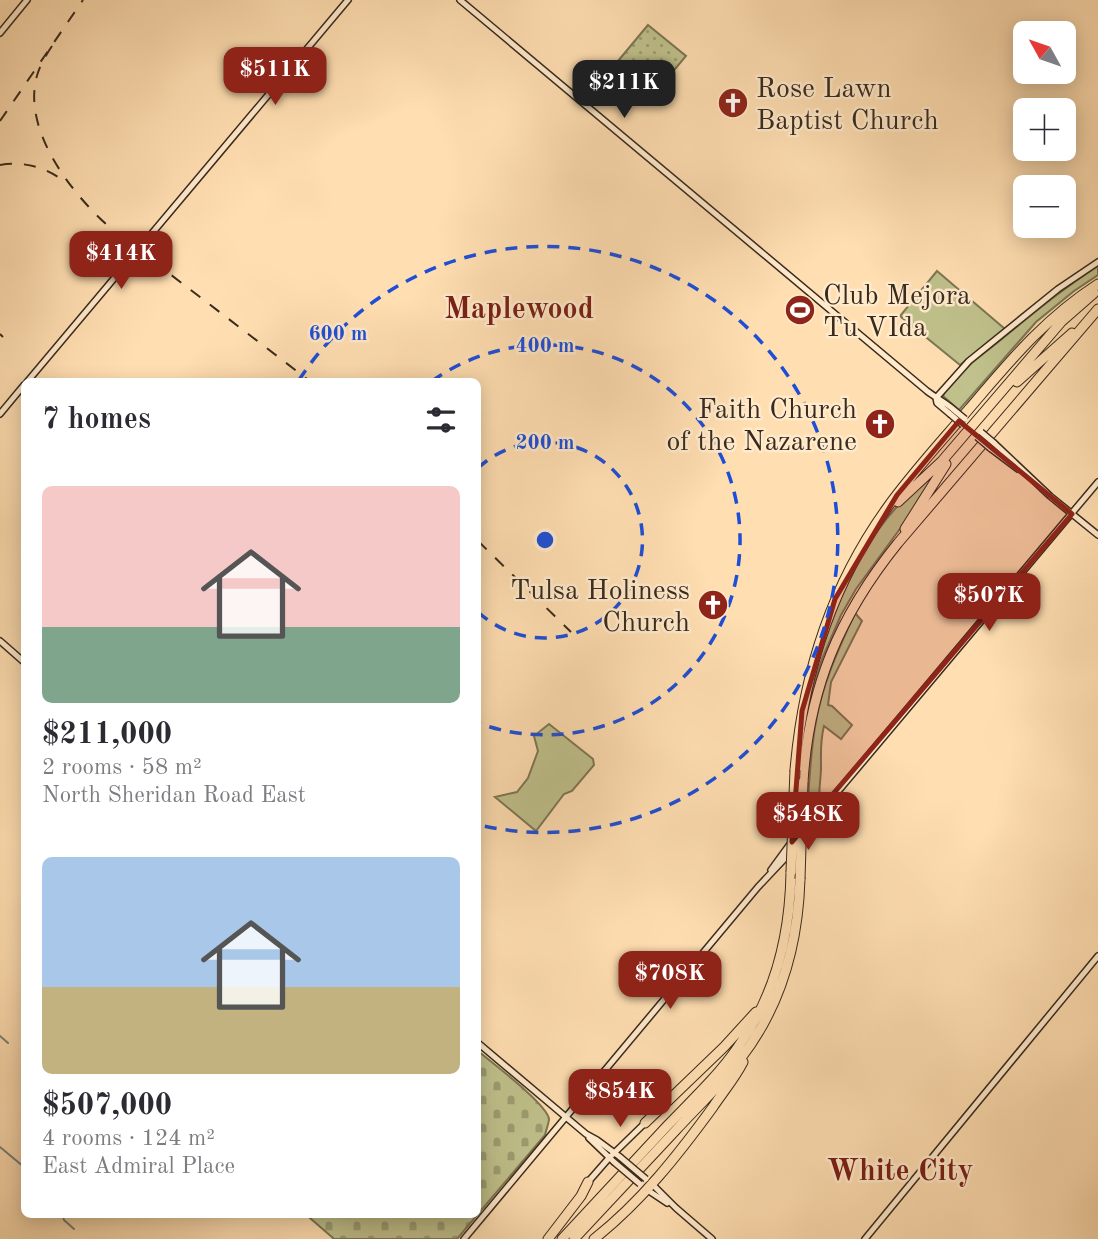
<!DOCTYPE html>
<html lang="en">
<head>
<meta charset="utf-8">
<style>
	:root { --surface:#fff; --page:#f2f2f3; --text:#2b2b33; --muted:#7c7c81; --accent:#8f2418 }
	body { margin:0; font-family:"Old Standard TT",serif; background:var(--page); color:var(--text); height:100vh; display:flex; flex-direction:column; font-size:26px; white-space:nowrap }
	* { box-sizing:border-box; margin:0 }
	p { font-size:23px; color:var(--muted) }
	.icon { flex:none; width:38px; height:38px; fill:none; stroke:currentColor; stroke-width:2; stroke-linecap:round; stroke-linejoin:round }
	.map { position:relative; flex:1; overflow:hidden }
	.details { position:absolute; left:21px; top:378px; width:460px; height:840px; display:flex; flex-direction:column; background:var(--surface); border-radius:10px; box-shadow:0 4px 18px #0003 }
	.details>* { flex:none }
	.needle { width:46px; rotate:310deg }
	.fabs { position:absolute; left:1013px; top:21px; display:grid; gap:14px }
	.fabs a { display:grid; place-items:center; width:63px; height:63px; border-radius:10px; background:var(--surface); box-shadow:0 4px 18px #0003; font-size:35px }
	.price { position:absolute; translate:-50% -60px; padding:0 16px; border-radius:14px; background:var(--accent); color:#fff; font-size:23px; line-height:46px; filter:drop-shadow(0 2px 4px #0008) }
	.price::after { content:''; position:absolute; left:50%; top:42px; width:21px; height:16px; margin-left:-10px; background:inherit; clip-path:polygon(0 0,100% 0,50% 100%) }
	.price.selected { background:#222; color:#fff }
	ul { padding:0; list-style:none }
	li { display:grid; align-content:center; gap:14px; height:371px; padding:0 21px }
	li span { display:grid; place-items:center; height:217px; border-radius:10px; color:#555 }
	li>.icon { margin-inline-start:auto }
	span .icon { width:126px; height:126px; fill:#fffc; stroke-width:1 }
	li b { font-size:30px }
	h2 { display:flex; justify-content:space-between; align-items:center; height:84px; padding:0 21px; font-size:30px }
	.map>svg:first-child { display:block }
	.green { fill:#c0c18c; stroke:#7c7654; stroke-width:2 }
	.cemetery { fill:url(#cemetery-stones); stroke:#7c7654; stroke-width:2 }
	.park { fill:url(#park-dots); stroke:#7c7654; stroke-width:2 }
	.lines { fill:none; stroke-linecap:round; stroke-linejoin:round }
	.stream { stroke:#788177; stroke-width:2 }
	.secondary-casing { stroke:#392a1d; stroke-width:8 }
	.highway-casing { stroke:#392a1d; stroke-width:11 }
	.secondary { stroke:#ffeacc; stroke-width:5 }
	.highway { stroke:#ffdeb1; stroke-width:9 }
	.rail { stroke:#392a1d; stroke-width:2; stroke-dasharray:12 12; stroke-linecap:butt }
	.secondary-bridge-casing { stroke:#392a1d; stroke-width:8; stroke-linecap:butt }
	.highway-bridge-casing { stroke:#392a1d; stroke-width:11; stroke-linecap:butt }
	.secondary-bridge { stroke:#ffeacc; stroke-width:5 }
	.highway-bridge { stroke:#ffdeb1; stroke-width:9 }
	.marked { fill:#8f2418; fill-opacity:0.2; stroke:#8f2418; stroke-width:5; stroke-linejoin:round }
	.ring { fill:none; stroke:#1d4ed8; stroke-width:3.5; stroke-dasharray:12 9 }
	.labels { text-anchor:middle; stroke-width:5; stroke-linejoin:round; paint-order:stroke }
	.poi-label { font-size:28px; fill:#392a1d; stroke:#ffeacc; text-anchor:start }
	.neighbourhood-label { font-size:30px; font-weight:bold; fill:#7a1f14; stroke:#ffeacc }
	.centre { fill:#1d4ed8; stroke:#ffeacc; stroke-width:3.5 }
	.ring-label { font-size:21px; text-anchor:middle; font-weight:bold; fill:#1d4ed8; stroke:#ffeacc; stroke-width:5; stroke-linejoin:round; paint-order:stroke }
</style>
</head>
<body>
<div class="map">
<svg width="1098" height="1239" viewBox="0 0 1098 1239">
	<defs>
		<pattern id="cemetery-stones" width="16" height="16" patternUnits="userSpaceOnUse" patternTransform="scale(1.75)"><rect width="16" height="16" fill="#c0c18c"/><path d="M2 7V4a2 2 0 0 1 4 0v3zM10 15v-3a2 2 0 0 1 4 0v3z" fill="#9d9d72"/></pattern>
		<pattern id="park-dots" width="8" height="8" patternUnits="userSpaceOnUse" patternTransform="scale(1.75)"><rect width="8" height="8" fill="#c0c18c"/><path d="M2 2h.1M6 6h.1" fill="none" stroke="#9d9d72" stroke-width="1.8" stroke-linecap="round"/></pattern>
	</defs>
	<rect width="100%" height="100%" fill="#ffdeb1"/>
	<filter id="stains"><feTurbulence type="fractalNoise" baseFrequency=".00286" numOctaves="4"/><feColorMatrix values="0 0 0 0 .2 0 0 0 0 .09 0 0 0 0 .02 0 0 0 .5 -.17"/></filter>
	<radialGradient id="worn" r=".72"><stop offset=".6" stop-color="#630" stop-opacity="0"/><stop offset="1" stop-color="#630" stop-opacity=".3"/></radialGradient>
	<path class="green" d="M1098,266V275L1074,291L1036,322L959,410L943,396C949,378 981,356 997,343C1030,316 1062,289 1098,266Z
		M937,271L1005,329L960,365L900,316Z
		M941,465L913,511L856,589L841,615L822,659L806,707C821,637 846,565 894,510C908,494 925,479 941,465Z
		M855,613L862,621L831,682L828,705L832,706L852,725L841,739L824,726C820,742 821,752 821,767C821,780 818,790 820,803L818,806H816L808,798C810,774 811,750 815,727C821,687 838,650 855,613Z
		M549,724L593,759L594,765L572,791L564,794L536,831L495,797L517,792L528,778L538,751L534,736Z"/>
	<path class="cemetery" d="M478,1051C491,1062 547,1104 549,1119C549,1123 546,1130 545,1135L478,1214Z
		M312,1215V1214H478L457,1239H333V1238L310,1218Z"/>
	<path class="park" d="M648,25L686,56L655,93L618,61Z"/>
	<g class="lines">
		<path class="stream" d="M0,1036L8,1043
			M0,1147L24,1167
			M62,1214L64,1220L74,1229"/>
		<g class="secondary-casing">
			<path id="secondary" d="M460,0L927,391C936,398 945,402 954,410
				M0,33L27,0
				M27,382L348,0
				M936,398L969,361L1058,289L1098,262
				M936,398L937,403L950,414
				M0,414L24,385
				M994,443L1050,496L1098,535
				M990,448L1018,469
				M0,641L24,662
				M804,829L811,820L819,814L1098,482
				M803,838L815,823L819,814
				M771,870L790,844
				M478,1043L586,1134L597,1140L620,1157
				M589,1138L614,1162
				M588,1182L609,1158L645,1123
				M651,1183L676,1208L712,1239
				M646,1189L667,1203
				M464,1239L758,887L790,853
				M865,1239L1098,956"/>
		</g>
		<g class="highway-casing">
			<path id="highway" d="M1017,382L1072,333
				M898,502L942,461L1062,321L1094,293
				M905,529L946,464
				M795,770C803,674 831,586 887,508C912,473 941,442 969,409C1010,361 1044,319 1098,284
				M803,782C809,688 839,616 898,543L1098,309
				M645,1123L724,1047L756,1012
				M548,1239L581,1196L588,1182
				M562,1239C597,1201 632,1164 667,1126C691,1101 718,1076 738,1047C776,995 790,935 791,872
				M574,1239C608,1203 642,1166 676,1130C698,1106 722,1084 741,1058C781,1006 798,944 800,879
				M594,1239C641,1202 678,1155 713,1107C723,1092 735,1078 743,1062"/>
		</g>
		<use href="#secondary" class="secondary"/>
		<use href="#highway" class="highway"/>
		<path class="rail" d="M52,46C44,58 37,70 35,85C27,139 77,200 115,232L311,382
			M0,121L83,0
			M0,165C24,161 46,167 65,182
			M0,334L3,337
			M478,541L571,632"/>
		<g class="secondary-bridge-casing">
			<path id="secondary-bridge" d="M954,410L965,419
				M950,414L963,425
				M981,432L994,443
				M977,437L990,448
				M620,1157L646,1179
				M614,1162L640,1184"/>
		</g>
		<g class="highway-bridge-casing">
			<path id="highway-bridge" d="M791,872L795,770
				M800,879L803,782"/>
		</g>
		<use href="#secondary-bridge" class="secondary-bridge"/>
		<use href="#highway-bridge" class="highway-bridge"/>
	</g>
	<path class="marked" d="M959,421L1072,514L792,842L802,711L835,599L897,495Z"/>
	<g class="ring">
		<path d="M478 468A98 98 0 1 1 478 612"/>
		<path d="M432 381A195 195 0 1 1 478 723"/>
		<path d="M299 380A293 293 0 1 1 479 825"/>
	</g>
	<defs>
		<g id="church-disc" transform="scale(1.575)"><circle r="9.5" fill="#8f2418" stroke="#ffeacc"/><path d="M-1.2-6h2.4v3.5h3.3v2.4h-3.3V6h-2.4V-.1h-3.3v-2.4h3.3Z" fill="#fff"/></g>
		<g id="stadium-disc" transform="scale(1.575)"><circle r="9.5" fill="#8f2418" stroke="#ffeacc"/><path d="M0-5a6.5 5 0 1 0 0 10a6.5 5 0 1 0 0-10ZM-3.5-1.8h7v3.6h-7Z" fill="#fff"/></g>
	</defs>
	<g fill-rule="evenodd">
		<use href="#church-disc" x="733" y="103"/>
		<use href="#stadium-disc" x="800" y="310"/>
		<use href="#church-disc" x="880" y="424"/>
		<use href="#church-disc" x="713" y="605"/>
	</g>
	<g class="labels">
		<g class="poi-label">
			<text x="756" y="97">Rose Lawn<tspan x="756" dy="32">Baptist Church</tspan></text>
			<text x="823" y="304">Club Mejora<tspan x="823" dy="32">Tu VIda</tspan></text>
			<text x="857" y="418" text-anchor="end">Faith Church<tspan x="857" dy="32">of the Nazarene</tspan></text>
			<text x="690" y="599" text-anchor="end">Tulsa Holiness<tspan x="690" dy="32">Church</tspan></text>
		</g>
		<g class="neighbourhood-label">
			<text x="519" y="318">Maplewood</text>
			<text x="900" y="1180">White City</text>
		</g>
	</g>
	<circle cx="545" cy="540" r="10" class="centre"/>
	<g class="ring-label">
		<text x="338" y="340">600 m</text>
		<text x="545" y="352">400 m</text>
		<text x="545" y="449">200 m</text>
	</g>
	<rect width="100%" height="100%" filter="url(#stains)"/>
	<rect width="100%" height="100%" fill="url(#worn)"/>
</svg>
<div class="fabs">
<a><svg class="needle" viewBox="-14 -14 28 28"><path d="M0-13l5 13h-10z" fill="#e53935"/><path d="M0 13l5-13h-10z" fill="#7c7c81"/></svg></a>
<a>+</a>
<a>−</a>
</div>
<b class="price" style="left:275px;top:107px">$511K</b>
<b class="price selected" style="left:624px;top:120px">$211K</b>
<b class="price" style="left:121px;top:291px">$414K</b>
<b class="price" style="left:989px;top:633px">$507K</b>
<b class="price" style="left:808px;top:852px">$548K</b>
<b class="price" style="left:670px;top:1011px">$708K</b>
<b class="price" style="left:620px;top:1129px">$854K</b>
<section class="details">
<h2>7 homes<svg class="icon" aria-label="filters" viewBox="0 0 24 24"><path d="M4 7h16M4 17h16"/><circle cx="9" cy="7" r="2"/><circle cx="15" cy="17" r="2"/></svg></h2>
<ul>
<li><span style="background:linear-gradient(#f6c9c9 65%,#7fa58c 0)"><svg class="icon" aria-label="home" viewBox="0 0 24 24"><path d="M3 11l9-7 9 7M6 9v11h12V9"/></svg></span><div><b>$211,000</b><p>2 rooms · 58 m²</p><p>North Sheridan Road East</p></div></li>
<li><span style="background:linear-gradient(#a9c7e8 60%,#c2b280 0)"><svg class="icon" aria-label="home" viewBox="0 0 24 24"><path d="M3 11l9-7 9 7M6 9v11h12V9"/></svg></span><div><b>$507,000</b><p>4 rooms · 124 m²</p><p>East Admiral Place</p></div></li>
</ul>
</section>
</div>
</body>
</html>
